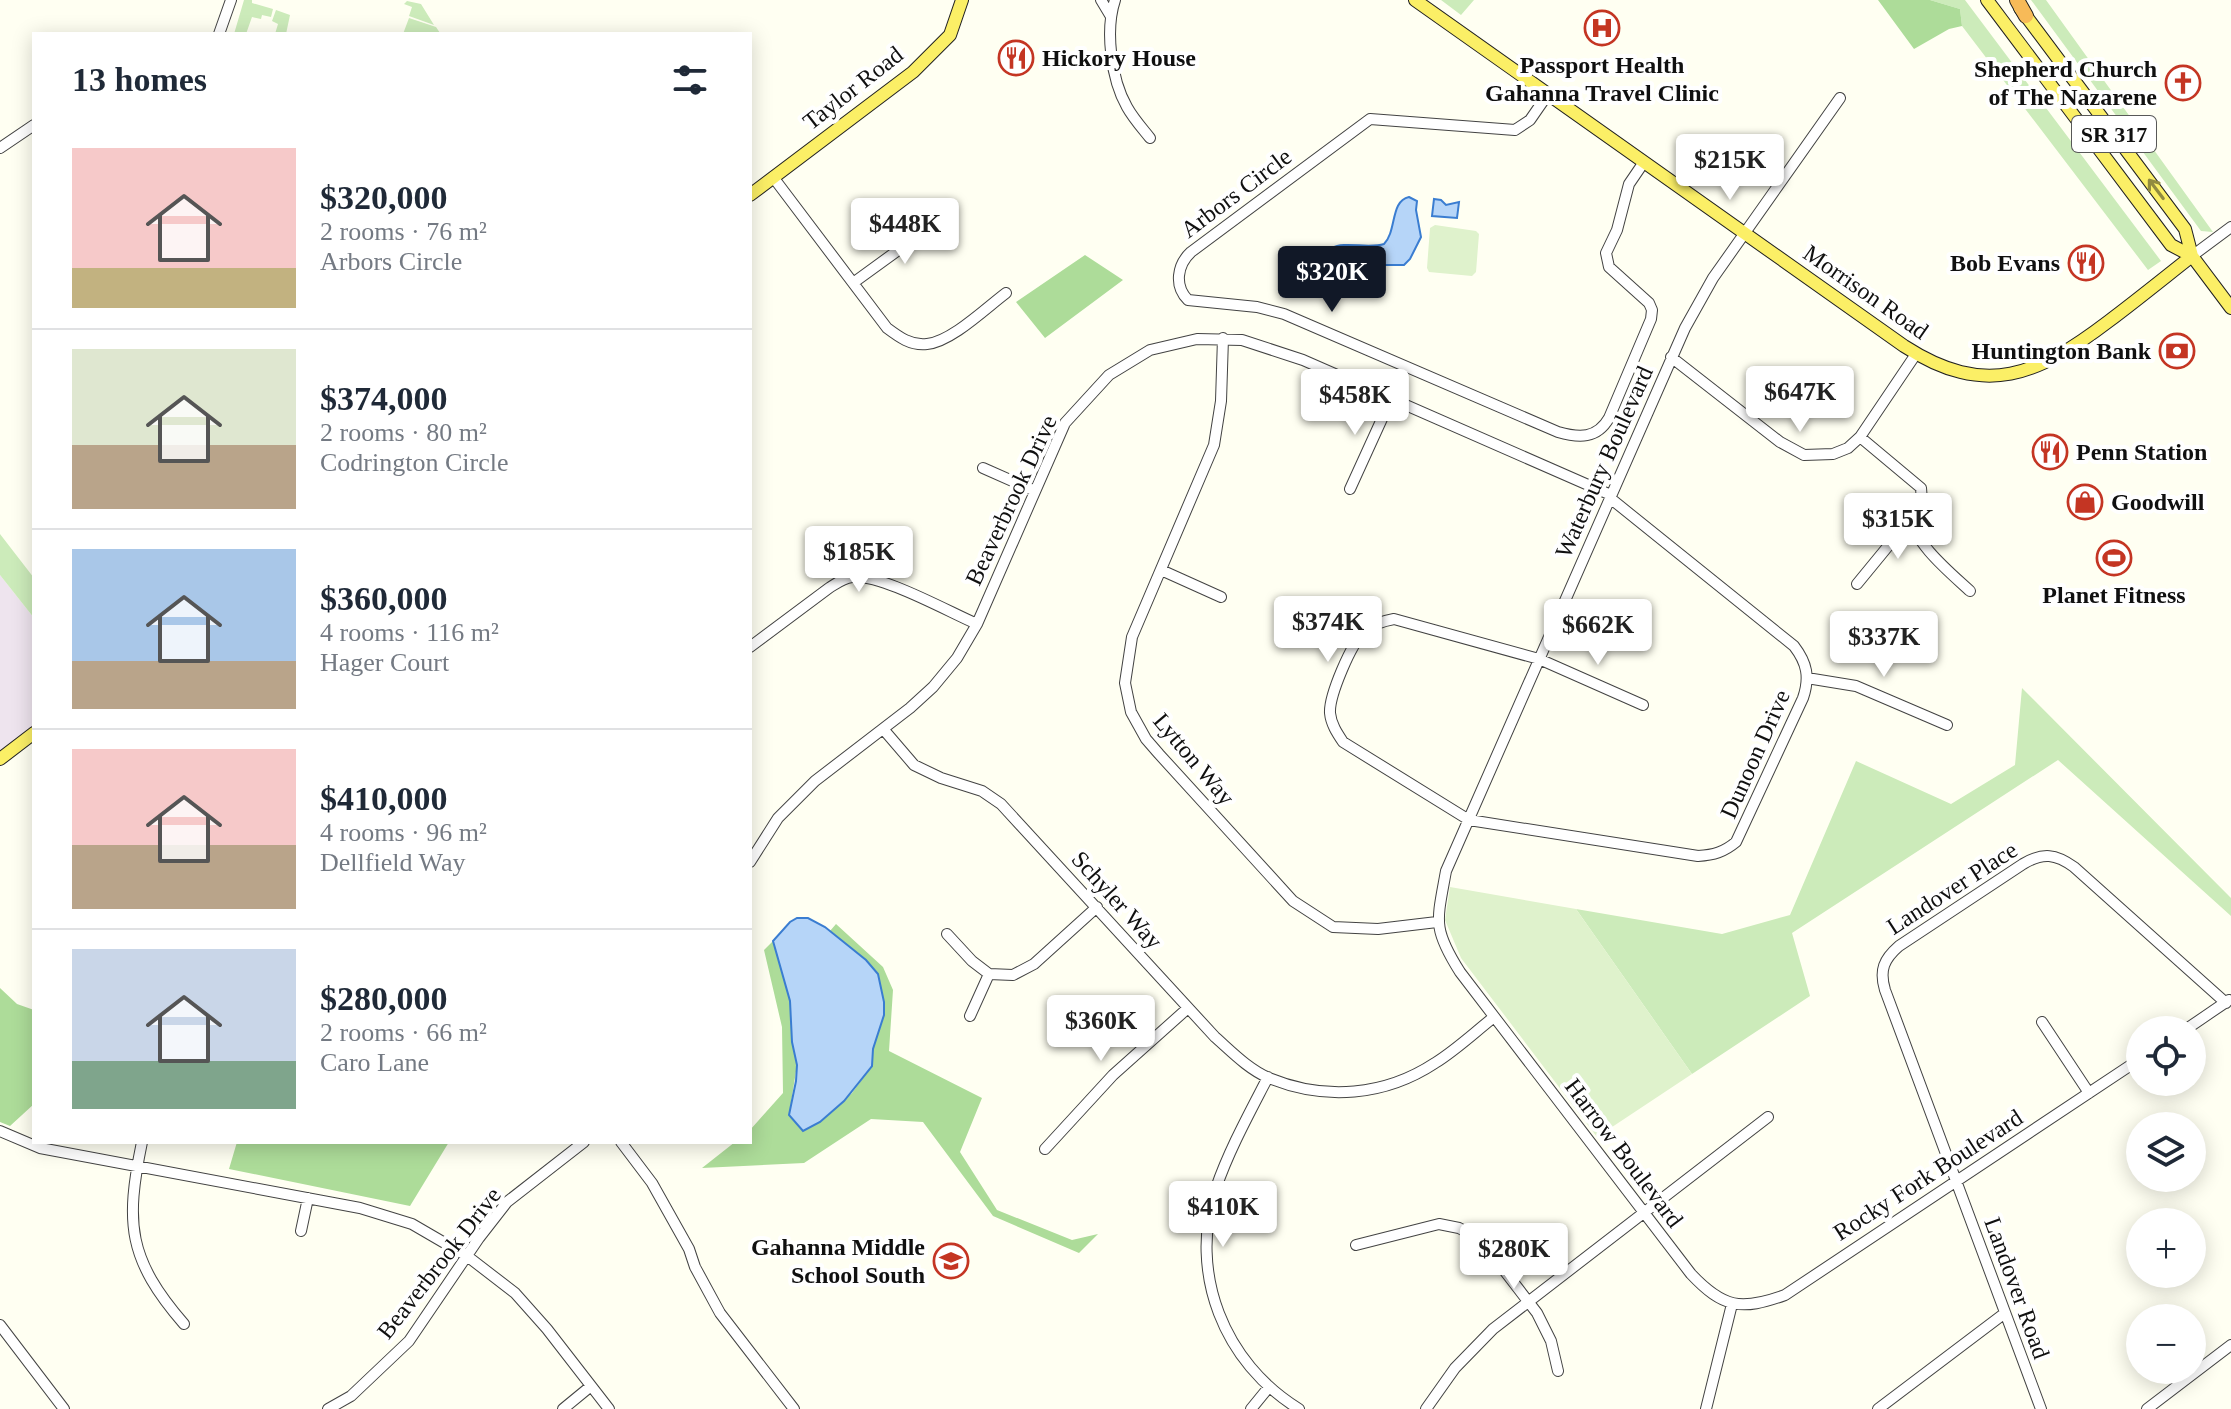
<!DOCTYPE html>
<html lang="en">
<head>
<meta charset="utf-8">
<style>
	:root { --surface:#fff; --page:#f6f6f7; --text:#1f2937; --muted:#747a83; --line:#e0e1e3; --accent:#111827 }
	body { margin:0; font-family:Georgia,serif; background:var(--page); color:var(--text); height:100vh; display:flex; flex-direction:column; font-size:30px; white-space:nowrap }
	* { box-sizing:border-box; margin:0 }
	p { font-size:26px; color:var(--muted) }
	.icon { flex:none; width:44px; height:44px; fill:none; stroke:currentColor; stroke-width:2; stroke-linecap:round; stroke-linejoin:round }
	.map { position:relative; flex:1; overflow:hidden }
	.sheet { position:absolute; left:32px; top:32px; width:720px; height:1112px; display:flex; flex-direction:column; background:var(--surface); border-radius:0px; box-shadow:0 4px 20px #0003 }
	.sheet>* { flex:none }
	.controls { position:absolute; left:2126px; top:1016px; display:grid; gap:16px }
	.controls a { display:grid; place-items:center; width:80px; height:80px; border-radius:50%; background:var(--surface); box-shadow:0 4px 20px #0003; font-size:40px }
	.price { position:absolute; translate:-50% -68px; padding:0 18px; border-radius:8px; background:#fff; color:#222; font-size:26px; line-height:52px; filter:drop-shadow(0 2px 4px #0008) }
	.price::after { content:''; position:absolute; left:50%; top:48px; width:24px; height:18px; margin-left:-12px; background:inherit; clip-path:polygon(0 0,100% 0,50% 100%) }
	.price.active { background:var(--accent); color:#fff }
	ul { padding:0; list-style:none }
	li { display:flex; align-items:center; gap:24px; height:200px; padding:0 40px }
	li+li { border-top:2px solid var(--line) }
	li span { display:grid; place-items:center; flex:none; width:224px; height:160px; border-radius:0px; color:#555 }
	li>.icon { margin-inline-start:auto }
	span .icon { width:96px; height:96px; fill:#fffc; stroke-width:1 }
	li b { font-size:34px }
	h2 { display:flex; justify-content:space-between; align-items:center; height:96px; padding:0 40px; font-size:34px }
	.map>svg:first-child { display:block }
	.industrial { fill:#eee4ee }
	.green { fill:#ccebba }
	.forest { fill:#addc99 }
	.pitch { fill:#dff2cc }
	.water { fill:#b6d5f8; stroke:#3a7dd1; stroke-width:2 }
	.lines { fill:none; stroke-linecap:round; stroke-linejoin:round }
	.minor-casing { stroke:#434343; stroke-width:12 }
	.major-casing { stroke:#212121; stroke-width:14 }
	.highway-casing { stroke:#212121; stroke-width:16 }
	.minor { stroke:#fff; stroke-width:10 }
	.major { stroke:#fbef66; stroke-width:12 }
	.highway { stroke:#f7ba58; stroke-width:14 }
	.oneway { stroke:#918b3f }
	.labels { text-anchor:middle; stroke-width:8; stroke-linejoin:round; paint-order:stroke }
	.shield { fill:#fff; stroke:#585858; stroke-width:2 }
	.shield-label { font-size:22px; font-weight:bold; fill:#101010 }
	.poi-label { font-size:24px; font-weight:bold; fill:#101010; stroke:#fff; text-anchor:end }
	.street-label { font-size:24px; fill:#101010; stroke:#fff }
</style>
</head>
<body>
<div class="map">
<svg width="2231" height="1409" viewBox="0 0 2231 1409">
	<rect width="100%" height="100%" fill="#fffff2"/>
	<path class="industrial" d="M0,575L34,618V731L0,760Z"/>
	<path class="green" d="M244,0H252V3L273,9L271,17L262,15L261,19L252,17L246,34H234Z
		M1441,0H1474L1461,15Z
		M1930,0H1965L2161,261L2148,270L1962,26L1960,9Z
		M2031,0H2046L2213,232L2201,231Z
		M407,1L421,4L434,25L409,16L412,7L404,4Z
		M276,10L290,15L286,34H275L278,24L272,21Z
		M409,18L436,27L440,33L403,34Z
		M0,534L34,578V618L0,575Z
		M2022,688L2231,898V916L2058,760L1792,933L1810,996L1692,1074L1576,909L1722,934L1790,915L1856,761L1951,804L2015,765Z"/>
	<path class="forest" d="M1878,0H1930L1960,9L1962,26L1949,29L1914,49Z
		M1085,255L1123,280L1045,338L1016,302Z
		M836,924L883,967L893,990L889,1051L982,1098L960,1152L997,1210L1072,1240L1098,1234L1079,1253L993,1216L923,1122L871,1119L804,1163L702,1168L735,1142H750V1130L783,1093L782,1027L764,950L773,941L790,1001L792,1042L797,1065L789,1115L803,1131L820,1122L852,1093L872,1066L873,1049L884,1015L866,960L830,931Z
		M0,988L17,1004L34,1010V1104L10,1126L0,1122Z
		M237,1142H449L410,1206L229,1169Z"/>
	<path class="pitch" d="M1435,225L1476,231L1479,234L1476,272L1472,276L1429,272L1427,268L1430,228Z
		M1450,887L1576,909L1692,1074L1597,1137L1461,958L1445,920Z"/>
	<path class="water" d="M1409,197L1417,201L1416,210L1421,237L1410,259L1404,265H1362L1341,273L1330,262L1332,248C1344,241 1369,249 1384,244C1397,231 1390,201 1409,197Z
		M1434,199L1441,200L1446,205L1459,202L1457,218L1432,216Z
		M797,918H808L825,927L866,960L878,974L884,1002V1015L873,1049L872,1066L844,1101L820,1122L803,1131L789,1115L796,1081L797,1065L792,1042L790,1001L773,941L790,922Z"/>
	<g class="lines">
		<g class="minor-casing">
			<path id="minor" d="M1101,0L1110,15
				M1115,0C1105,30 1111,79 1127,107C1133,118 1142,128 1150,138
				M219,34L231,0
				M1548,94L1530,120L1515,130L1370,119L1191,252C1177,265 1174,286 1188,300L1257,307L1284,314L1558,432C1579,438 1597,439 1609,418L1651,319L1652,310L1649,303L1609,267L1606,253L1617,230L1629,184L1644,162
				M1840,98L1713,278L1685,328L1446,871C1437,921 1432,928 1460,972L1691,1274C1723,1308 1741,1311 1785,1295L2140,1059
				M0,148L34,125
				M773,177L887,328C899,337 911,346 927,344C951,342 986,308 1006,293
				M2192,256L2231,227
				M853,283L937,222
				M1223,338L1221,401L1214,445L1132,637L1125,683L1131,712L1146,739L1159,754L1293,901L1333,927L1378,929L1437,922
				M1671,357L1780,442L1804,455L1833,454L1848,448L1860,437L1916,354
				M1860,437L1921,488L1922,501L1912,517C1911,541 1953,575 1970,591
				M983,468L1035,491
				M1350,489L1391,399
				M1610,498L1794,646C1807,663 1810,677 1803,698L1736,842C1724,852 1714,855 1698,856L1469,820L1343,742C1337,733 1331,724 1330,713C1329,696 1351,643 1365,631C1373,624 1383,621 1394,619L1539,659L1643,705
				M1161,570L1221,597
				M1857,584L1912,517
				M750,647L829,588C837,583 843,578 852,577C879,573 949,612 977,624
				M1807,678L1856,686L1947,725
				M884,730L914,765L941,778L982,791L1001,804L1215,1037C1231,1051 1248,1069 1269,1078C1325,1101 1385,1096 1435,1063C1456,1050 1475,1032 1494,1017
				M750,862L778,818L815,781L910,708L933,687L957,658L977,624L1065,423L1109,375L1150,350L1197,339L1242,340L1303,360L1611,495
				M947,934L972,961L989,974
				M970,1016L989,974L1013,975L1034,964L1097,907
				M2042,1022L2089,1093
				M2185,1030L2229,1000
				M1268,1077C1250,1112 1229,1150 1216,1188C1188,1273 1224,1363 1299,1409
				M0,1131L40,1148L360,1208L412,1224L467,1256L515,1293L547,1329L609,1409
				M142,1142C125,1224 128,1259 184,1324
				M621,1142L652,1183L689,1249L695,1267L720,1313L794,1409
				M1045,1149L1113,1075L1188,1008
				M301,1231L308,1198
				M1356,1245L1439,1224L1459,1228L1474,1236L1487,1248L1537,1313L1551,1341L1558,1371
				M0,1325L64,1409
				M328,1409L351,1396L409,1341L479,1238L507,1202L584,1142
				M563,1409L591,1386
				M1251,1409L1269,1387
				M1426,1409L1455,1368L1493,1329L1768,1117
				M1706,1409L1732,1304
				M1878,1409L2005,1313
				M2041,1409L1885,990C1879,970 1884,959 1899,946L2023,864C2043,852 2056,854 2074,867L2226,1003
				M2147,1409L2231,1345"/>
		</g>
		<g class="major-casing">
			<path id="major" d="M1415,0L1904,346C1986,399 2038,375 2109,321C2137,300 2164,278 2192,256
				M1987,0L2171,245L2192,256
				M2020,8L2185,229L2192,256L2231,308
				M750,195L913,72L950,35L962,0
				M0,759L34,733"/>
		</g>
		<g class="highway-casing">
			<path id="highway" d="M2017,0L2026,16"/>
		</g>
		<use href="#minor" class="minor"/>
		<use href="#major" class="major"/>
		<use href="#highway" class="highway"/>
	</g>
	<defs><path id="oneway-shaft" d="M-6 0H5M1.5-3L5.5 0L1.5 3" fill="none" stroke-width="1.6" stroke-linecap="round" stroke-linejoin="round" transform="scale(2)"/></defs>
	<use class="oneway" href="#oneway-shaft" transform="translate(2156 189) rotate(-127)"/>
	<defs>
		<g id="hospital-ring" transform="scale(1.8)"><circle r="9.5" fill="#fff" stroke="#c43523" stroke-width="1.5"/><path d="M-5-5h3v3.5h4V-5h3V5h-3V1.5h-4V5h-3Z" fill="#c43523"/></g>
		<g id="restaurant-ring" transform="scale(1.8)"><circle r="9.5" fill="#fff" stroke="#c43523" stroke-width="1.5"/><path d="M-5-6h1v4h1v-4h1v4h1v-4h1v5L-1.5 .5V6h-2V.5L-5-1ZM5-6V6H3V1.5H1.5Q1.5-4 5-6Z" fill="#c43523"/></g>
		<g id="church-ring" transform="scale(1.8)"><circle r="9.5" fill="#fff" stroke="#c43523" stroke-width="1.5"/><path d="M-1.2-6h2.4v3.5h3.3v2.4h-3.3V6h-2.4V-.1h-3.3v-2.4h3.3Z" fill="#c43523"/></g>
		<g id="bank-ring" transform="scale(1.8)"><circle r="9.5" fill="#fff" stroke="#c43523" stroke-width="1.5"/><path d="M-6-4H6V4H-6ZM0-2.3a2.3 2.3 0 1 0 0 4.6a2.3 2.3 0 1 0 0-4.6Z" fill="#c43523"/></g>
		<g id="shop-ring" transform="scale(1.8)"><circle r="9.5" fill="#fff" stroke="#c43523" stroke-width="1.5"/><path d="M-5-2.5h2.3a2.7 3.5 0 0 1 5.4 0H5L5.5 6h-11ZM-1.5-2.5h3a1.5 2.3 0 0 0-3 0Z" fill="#c43523"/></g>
		<g id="stadium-ring" transform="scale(1.8)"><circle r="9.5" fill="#fff" stroke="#c43523" stroke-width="1.5"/><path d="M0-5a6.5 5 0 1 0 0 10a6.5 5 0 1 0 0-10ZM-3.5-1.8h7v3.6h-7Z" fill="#c43523"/></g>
		<g id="school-ring" transform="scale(1.8)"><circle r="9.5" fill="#fff" stroke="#c43523" stroke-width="1.5"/><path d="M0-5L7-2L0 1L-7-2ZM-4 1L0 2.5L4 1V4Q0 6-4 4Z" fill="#c43523"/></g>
	</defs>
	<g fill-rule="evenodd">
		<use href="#hospital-ring" x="1602" y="28"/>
		<use href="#restaurant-ring" x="1016" y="58"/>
		<use href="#church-ring" x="2183" y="83"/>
		<use href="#restaurant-ring" x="2086" y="263"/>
		<use href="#bank-ring" x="2177" y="351"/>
		<use href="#restaurant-ring" x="2050" y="452"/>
		<use href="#shop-ring" x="2085" y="502"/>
		<use href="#stadium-ring" x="2114" y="558"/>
		<use href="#school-ring" x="951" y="1261"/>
	</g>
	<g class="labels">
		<rect class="shield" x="2072" y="116" width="84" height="36" rx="6"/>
		<g class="shield-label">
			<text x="2114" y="142">SR 317</text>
		</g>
		<g class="poi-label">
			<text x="1042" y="66" text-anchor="start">Hickory House</text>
			<text x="1602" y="73" text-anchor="middle">Passport Health<tspan x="1602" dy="28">Gahanna Travel Clinic</tspan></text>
			<text x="2157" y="77">Shepherd Church<tspan x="2157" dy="28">of The Nazarene</tspan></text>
			<text x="2060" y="271">Bob Evans</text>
			<text x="2151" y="359">Huntington Bank</text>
			<text x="2076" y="460" text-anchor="start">Penn Station</text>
			<text x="2111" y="510" text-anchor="start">Goodwill</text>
			<text x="2114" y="603" text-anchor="middle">Planet Fitness</text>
			<text x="925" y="1255">Gahanna Middle<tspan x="925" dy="28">School South</tspan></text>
		</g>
		<g class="street-label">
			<text transform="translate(853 88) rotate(-38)" y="8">Taylor Road</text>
			<text transform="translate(1236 193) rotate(-37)" y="8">Arbors Circle</text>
			<text transform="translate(1866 292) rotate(35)" y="8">Morrison Road</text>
			<text transform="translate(1604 462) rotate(-66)" y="8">Waterbury Boulevard</text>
			<text transform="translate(1011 500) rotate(-65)" y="8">Beaverbrook Drive</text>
			<text transform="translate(1755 754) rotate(-66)" y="8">Dunoon Drive</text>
			<text transform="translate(1194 759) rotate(50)" y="8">Lytton Way</text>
			<text transform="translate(1952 888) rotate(-33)" y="8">Landover Place</text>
			<text transform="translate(1117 900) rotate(48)" y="8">Schyler Way</text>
			<text transform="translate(1624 1153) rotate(53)" y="8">Harrow Boulevard</text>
			<text transform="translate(1928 1175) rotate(-33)" y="8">Rocky Fork Boulevard</text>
			<text transform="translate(439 1263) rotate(-52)" y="8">Beaverbrook Drive</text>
			<text transform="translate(2017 1288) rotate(70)" y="8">Landover Road</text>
		</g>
	</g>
</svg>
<div class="controls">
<a><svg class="icon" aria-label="locate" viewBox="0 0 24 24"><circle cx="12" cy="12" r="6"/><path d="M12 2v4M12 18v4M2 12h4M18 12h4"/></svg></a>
<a><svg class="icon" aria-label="layers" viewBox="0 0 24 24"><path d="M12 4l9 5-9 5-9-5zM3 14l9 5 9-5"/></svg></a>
<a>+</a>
<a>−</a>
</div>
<b class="price" style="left:1730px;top:202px">$215K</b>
<b class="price" style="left:905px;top:266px">$448K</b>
<b class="price active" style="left:1332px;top:314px">$320K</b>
<b class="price" style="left:1800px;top:434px">$647K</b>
<b class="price" style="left:1355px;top:437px">$458K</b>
<b class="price" style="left:1898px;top:561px">$315K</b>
<b class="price" style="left:859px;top:594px">$185K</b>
<b class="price" style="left:1328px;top:664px">$374K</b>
<b class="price" style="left:1598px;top:667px">$662K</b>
<b class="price" style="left:1884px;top:679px">$337K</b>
<b class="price" style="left:1101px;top:1063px">$360K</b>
<b class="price" style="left:1223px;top:1249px">$410K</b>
<b class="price" style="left:1514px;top:1291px">$280K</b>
<section class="sheet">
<h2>13 homes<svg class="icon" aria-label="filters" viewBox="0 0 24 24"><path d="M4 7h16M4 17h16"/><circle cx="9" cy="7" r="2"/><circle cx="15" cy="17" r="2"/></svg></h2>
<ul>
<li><span style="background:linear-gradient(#f6c9c9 75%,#c2b280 0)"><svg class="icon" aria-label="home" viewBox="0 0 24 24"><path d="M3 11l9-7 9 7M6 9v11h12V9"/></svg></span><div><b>$320,000</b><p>2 rooms · 76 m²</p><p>Arbors Circle</p></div></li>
<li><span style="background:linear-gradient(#dfe7d0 60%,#b9a48a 0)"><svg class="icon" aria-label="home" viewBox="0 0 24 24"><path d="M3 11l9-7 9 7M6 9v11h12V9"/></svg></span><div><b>$374,000</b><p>2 rooms · 80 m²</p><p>Codrington Circle</p></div></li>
<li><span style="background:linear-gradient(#a9c7e8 70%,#b9a48a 0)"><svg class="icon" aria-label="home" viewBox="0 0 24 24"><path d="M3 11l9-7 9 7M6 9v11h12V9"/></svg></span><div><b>$360,000</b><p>4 rooms · 116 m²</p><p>Hager Court</p></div></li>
<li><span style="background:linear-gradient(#f6c9c9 60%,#b9a48a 0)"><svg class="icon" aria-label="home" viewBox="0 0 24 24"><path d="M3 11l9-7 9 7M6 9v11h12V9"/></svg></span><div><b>$410,000</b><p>4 rooms · 96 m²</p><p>Dellfield Way</p></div></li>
<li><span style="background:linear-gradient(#c9d6e8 70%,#7fa58c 0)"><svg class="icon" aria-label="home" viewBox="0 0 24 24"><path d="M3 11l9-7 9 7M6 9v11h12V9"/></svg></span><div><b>$280,000</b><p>2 rooms · 66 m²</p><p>Caro Lane</p></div></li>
</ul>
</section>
</div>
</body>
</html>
